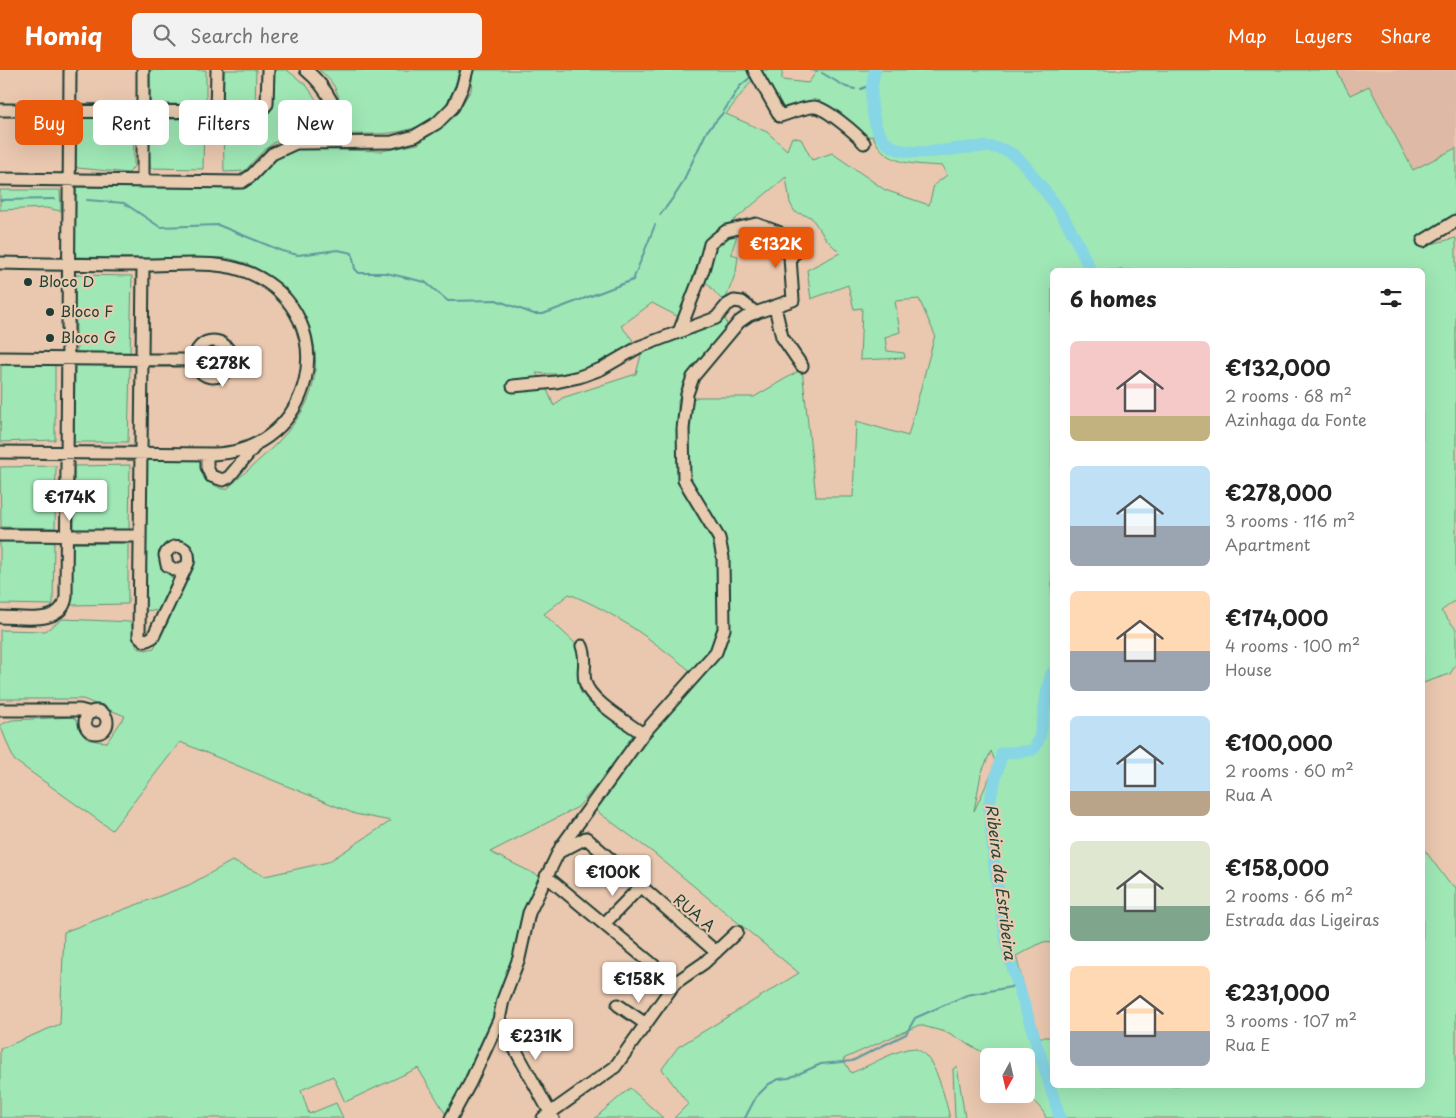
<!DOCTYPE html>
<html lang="en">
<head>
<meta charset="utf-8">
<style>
	:root { --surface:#fff; --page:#f2f2f2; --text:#222; --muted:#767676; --accent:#ea580c }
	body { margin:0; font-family:"Playpen Sans",sans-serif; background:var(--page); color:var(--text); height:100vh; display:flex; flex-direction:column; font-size:19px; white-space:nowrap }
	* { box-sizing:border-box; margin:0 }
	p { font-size:16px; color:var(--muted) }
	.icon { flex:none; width:28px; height:28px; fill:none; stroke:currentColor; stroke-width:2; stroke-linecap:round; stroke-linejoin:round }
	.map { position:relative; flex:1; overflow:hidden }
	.drawer { position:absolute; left:1050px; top:198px; width:375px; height:820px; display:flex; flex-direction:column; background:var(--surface); border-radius:8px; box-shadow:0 5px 20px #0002 }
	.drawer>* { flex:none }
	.guide { position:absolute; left:15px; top:30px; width:475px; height:45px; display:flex; gap:10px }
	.needle { width:32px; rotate:188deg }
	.controls { position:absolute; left:980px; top:978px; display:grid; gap:10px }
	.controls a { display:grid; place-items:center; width:55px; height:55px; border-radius:8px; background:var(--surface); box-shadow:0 5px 20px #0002; font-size:25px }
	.price { position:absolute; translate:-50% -42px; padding:0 11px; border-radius:5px; background:#fff; color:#222; font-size:16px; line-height:32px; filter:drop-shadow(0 1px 2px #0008) }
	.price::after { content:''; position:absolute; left:50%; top:30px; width:15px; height:11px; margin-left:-8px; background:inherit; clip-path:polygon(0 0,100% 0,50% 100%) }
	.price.selected { background:var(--accent); color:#fff }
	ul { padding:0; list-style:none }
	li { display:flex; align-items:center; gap:15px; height:125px; padding:0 20px }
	li span { display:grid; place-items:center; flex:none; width:140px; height:100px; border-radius:8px; color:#555 }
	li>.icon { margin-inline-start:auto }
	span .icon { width:60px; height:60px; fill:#fffc; stroke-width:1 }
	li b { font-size:21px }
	h2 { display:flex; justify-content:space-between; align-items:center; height:60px; padding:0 20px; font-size:21px }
	.pill { padding:0 18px; border-radius:8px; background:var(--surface); box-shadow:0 5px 20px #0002; font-size:18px; line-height:45px }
	.pill.selected { background:var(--accent); color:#fff }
	header { display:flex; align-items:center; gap:30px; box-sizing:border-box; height:70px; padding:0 25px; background:var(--accent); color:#fff }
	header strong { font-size:24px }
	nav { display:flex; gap:28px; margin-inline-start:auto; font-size:18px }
	.search { width:350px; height:45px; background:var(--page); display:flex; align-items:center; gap:12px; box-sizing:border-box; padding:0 18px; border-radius:8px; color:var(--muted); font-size:19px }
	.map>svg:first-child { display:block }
	.built { fill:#deb9a6 }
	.green { fill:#9fe7b5; stroke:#5f9274; fill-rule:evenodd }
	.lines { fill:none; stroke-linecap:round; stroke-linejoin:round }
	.stream { stroke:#5d999e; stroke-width:2 }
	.river { stroke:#87d6e5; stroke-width:12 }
	.minor-casing { stroke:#1f3d34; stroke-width:15 }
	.minor { stroke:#e9cbb0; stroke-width:11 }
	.poi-dot { fill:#1f3d34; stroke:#e9cbb0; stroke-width:2 }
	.labels { text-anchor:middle; stroke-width:4.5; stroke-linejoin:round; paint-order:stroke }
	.poi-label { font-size:15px; fill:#1f3d34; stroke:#e9cbb0; text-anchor:start }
	.street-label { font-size:15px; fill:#1f3d34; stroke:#e9cbb0 }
	.water-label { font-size:16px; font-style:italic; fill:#24453d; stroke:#e9cbb0 }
</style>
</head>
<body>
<header>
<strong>Homiq</strong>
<div class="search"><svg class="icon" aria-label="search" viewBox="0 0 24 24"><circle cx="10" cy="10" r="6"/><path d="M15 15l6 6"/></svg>Search here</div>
<nav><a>Map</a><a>Layers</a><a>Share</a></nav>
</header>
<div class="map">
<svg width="1456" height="1048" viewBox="0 0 1456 1048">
	<rect width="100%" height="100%" fill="#eac7af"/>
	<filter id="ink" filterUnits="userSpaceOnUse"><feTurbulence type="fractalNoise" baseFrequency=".02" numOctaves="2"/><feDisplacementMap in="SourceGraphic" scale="10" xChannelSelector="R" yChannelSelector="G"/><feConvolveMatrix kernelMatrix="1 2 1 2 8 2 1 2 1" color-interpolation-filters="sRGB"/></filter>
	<g filter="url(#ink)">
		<path class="built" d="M1323,0H1456V78L1414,100L1374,26L1344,41Z"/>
		<path class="green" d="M150,0H206V39L150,37Z
			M224,0H256L255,36H223Z
			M274,0H287L307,16L323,40L329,61C285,63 273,67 245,101L224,102L223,48C275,49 272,52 274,0Z
			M319,0H459C447,62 403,65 350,64C337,41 345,18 319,0Z
			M473,0H751L753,9L726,44L767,62L787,80L792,67L801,69L812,90L832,83L885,120L929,135L934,115L947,105L943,96C915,94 885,96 873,66C859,69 837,48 828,39L780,42L758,0H782V10L808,13L818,0H1336L1350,25L1369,16L1413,100L1456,78V146L1416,170L1426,175L1456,168V530L1441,541L1456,559V594L1450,604L1423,613L1422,200H1052V873L1043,872L1016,886L1037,967H1052V1015H1422L1423,778L1449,813L1456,817V1048H1046C1043,1037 1030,1031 1026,1018C1024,1009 1026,996 1026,986H989L949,963L919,955L843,989L851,1003C869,996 888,984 907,979C934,972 945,1030 950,1048H674L688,1034L662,999L678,977L799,903L655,784L594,739L642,671L727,562L726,469L690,413L687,403L692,329L699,327H754L802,299L816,427H853L856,351L908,366L935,265L919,229L895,231L900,262L885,267L887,281L904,283L905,288L860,290L862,238L854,239L848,215L811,229L807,200L840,183L826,169L811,147L795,142L790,133L786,107L709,171L681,248L652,233L621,256L632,269L633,273C599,299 579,307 536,303L545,315L554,336L562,328L636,304L642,281L725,246L728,260L683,315L678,331V410L715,468L719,488L721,559L717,573L693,603C655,572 615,542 569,524L544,544L578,576L581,623L634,664L631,675L578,737L490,782L539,806C518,860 507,917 485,971C475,997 460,1022 448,1048L418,998L345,1032L333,1006L301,1020L309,1044L336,1033L343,1048H0V979L60,954L64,862L189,815L232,791L265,806L315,795L328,792L391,751L355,744L180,672L112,760L14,690L0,655L12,650L73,647C89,661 71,670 107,672L125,646L83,629H0V560L45,561L63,549L131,552L137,578L146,580L154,578L196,491L192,477C183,470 175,468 164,475L160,493L173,509L158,541L145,540L147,389L200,390L206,411L222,419H227C252,395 283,373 301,343C339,282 298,204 231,189C219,186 203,189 190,189C152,188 114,188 75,187L76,117L239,119L253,114L273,91L295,79L382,81L418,74L446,53L460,38L471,20ZM991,681L996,694L974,741L981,704Z
			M133,46L134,96L129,103L78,98L75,96L76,47Z
			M148,49H204L203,99L150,98Z
			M0,120H60L61,141L46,138L0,140Z
			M738,162L731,184L738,186L736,202L726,228L721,229L705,211L719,170Z
			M74,205L132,206L130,284H77Z
			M75,292L130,295L128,372H74Z
			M1,295H55V370L0,372Z
			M130,395L129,461L74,460V396Z
			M56,396L55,458L1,457L0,397Z
			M0,471L54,472L53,535L0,534Z
			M73,471H128V534L71,535Z
			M957,996L965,1048H955L953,999Z
			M630,1018L663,1048H595Z"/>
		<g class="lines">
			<path class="stream" d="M810,0L817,1
				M822,3L846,17L855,19
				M861,19L872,14
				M0,130L54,129
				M87,130L124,133L160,157L218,155L282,181L298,185L338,180L352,183L355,199L359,203H386L425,212L448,231L496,230L534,244H543L633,210L655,155
				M660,145C667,136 684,115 686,105L707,61L722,44L740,16L752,6
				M745,1048L756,1027L769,1014L779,1009L789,1008L821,994L852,991L906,964L915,948L967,925L1011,917L1017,911"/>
			<path class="river" d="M875,0C870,20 870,36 876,56C894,109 973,62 1009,82C1020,88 1026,96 1033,106C1061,139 1073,161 1090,200
				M1052,603C1043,621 1045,673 1032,680C1028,682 1009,682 1002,683L989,734L994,793L1008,883L1060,1048"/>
			<g class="minor-casing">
				<path id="minor" d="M306,0C328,18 341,44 343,72
					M754,0L780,46C790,43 804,37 814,37C825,37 857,64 864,73
					M0,40L260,42L267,34L268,0
					M216,42L217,0
					M0,109L242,112L252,105L272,84L296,73L392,72L415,66L437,53L453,37L462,18L467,0
					M143,111V0
					M1423,171L1456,151
					M0,193C48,194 96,195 144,195C179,195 220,189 252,204C345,247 314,382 213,384L0,382
					M143,195L139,566L145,571L153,567L188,493C192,476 173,470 165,485L167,495L175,500L185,497
					M775,237L782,267L802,296
					M679,262L703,200L710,174L716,169L726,161L756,154L778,162L779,181
					M195 289a18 18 0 1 1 36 0a18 18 0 1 1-36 0Z
					M0,288L195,290
					M513,316L556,312L579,307L601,299L639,277L716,248L727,235L734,231L742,232L756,243
					M207,384V397L211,406L223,410L229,407L255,376
					M0,465L140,466
					M0,547C22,547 62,556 66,527L70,0
					M582,576C588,591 582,599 585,611C588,630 627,652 643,664
					M0,640H80L91,643
					M85 652a11 11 0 1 1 22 0a11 11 0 1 1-22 0Z
					M559,782L586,768L716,882
					M546,806L675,913
					M604,854L640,817
					M618,935L646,954
					M499,950L553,1048
					M451,1048L470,1013L499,950L503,930L519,888L529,843L561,777L643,664L716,582L724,559L723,488L719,468L684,410L683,359L687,324L693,307L739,252L749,245L793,230L790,187L798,181
					M543,1048L615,997L675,913L704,893L737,862"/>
			</g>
			<use href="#minor" class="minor"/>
		</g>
	</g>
	<g class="poi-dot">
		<circle cx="28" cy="212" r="5"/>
		<circle cx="50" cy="242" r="5"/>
		<circle cx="50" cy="268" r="5"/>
	</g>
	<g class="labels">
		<g class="poi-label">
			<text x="38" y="217">Bloco D</text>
			<text x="60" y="247">Bloco F</text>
			<text x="60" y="273">Bloco G</text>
		</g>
		<g class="street-label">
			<text transform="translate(694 843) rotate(40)" y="5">RUA A</text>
		</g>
		<g class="water-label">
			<text transform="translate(1001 812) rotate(83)" y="6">Ribeira da Estribeira</text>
		</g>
	</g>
</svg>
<div class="controls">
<a><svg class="needle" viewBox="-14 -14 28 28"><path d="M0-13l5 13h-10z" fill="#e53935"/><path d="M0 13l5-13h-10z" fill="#767676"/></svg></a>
</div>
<b class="price selected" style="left:776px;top:199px">€132K</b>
<b class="price" style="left:223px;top:318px">€278K</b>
<b class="price" style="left:70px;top:452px">€174K</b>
<b class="price" style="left:613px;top:827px">€100K</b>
<b class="price" style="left:639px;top:934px">€158K</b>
<b class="price" style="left:536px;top:991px">€231K</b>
<div class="guide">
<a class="pill selected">Buy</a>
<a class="pill">Rent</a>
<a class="pill">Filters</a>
<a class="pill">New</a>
</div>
<section class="drawer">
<h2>6 homes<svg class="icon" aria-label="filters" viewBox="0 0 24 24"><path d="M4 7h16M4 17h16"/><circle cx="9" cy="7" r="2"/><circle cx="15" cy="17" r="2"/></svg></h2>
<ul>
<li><span style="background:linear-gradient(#f6c9c9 75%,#c2b280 0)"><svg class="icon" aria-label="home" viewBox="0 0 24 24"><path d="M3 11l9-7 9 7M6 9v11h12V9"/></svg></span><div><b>€132,000</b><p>2 rooms · 68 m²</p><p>Azinhaga da Fonte</p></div></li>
<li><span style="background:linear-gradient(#bfe0f5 60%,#9aa5b1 0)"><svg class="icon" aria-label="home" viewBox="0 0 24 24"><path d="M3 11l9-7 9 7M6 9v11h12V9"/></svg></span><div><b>€278,000</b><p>3 rooms · 116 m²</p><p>Apartment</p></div></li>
<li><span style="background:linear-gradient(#ffd9b3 60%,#9aa5b1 0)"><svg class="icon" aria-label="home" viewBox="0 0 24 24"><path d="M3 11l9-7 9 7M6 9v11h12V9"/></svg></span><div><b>€174,000</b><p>4 rooms · 100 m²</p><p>House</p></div></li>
<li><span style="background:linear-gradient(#bfe0f5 75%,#b9a48a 0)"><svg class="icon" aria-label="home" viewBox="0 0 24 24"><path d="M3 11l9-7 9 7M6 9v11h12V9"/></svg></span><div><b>€100,000</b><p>2 rooms · 60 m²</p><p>Rua A</p></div></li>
<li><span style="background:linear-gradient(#dfe7d0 65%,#7fa58c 0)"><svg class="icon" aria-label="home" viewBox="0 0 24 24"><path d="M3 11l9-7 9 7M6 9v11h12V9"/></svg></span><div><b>€158,000</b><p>2 rooms · 66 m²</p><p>Estrada das Ligeiras</p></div></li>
<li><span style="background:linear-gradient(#ffd9b3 65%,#9aa5b1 0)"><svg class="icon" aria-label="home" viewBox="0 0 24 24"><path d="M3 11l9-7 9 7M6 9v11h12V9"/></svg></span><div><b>€231,000</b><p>3 rooms · 107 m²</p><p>Rua E</p></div></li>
</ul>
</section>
</div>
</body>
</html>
